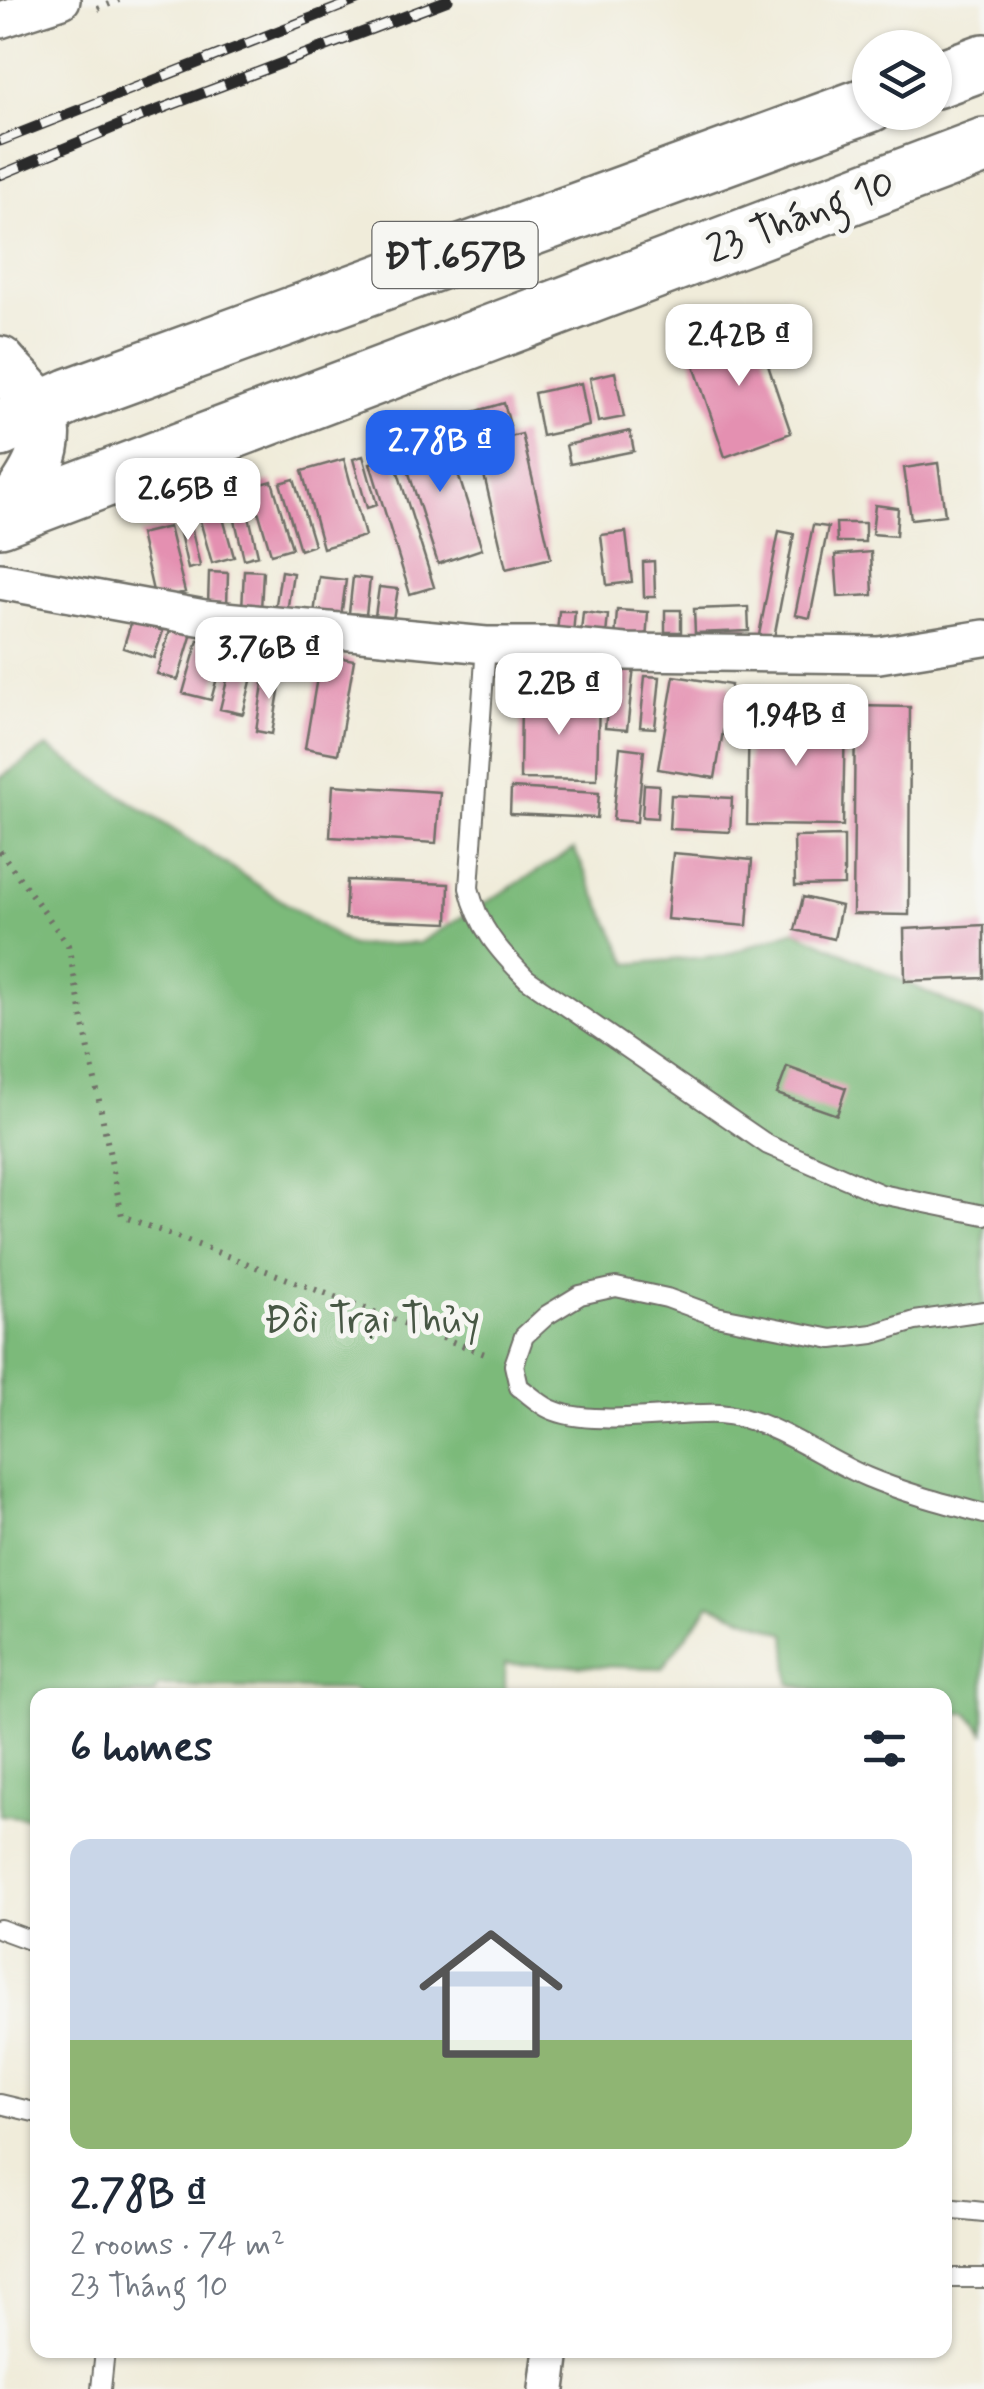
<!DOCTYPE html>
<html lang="en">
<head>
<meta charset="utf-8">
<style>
	:root { --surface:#fff; --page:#f2f2f3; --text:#1f2937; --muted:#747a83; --accent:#2563eb }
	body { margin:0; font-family:Mynerve,sans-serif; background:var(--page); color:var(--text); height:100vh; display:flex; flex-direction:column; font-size:38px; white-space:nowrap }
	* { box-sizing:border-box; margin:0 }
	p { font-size:32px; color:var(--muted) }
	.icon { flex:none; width:55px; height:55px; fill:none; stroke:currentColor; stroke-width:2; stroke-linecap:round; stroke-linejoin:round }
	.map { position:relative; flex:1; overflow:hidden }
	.panel { position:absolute; left:30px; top:1688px; width:922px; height:670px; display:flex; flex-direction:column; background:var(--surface); border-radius:20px; box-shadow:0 2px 8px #0004 }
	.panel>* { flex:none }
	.controls { position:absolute; left:852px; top:30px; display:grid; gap:20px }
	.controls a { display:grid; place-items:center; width:100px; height:100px; border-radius:50%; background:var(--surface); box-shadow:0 2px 8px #0004; font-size:50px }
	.price { position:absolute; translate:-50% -85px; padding:0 22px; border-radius:20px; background:#fff; color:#222; font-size:32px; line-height:65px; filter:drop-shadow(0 2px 5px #0008) }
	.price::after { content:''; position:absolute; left:50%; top:60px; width:30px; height:22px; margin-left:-15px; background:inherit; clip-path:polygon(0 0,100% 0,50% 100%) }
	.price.active { background:var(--accent); color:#fff }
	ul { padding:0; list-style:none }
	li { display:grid; align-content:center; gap:20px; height:530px; padding:0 40px }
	li span { display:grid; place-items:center; height:310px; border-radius:20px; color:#555 }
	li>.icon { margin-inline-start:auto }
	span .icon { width:180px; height:180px; fill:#fffc; stroke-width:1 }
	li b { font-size:42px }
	h2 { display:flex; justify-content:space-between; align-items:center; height:120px; padding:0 40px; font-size:42px }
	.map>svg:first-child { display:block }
	.forest { fill:#7bba7a; stroke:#537252; stroke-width:2.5 }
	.building { fill:#e490b1 }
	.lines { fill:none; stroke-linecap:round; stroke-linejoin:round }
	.service-casing { stroke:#706f68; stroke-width:22 }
	.minor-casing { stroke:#706f68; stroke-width:40 }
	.secondary-casing { stroke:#706f68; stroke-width:55 }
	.primary-casing { stroke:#706f68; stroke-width:60 }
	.path { stroke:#706f68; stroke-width:6; stroke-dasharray:2.5 8; stroke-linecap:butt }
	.service { stroke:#fff; stroke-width:18 }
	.minor { stroke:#fff; stroke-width:35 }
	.secondary { stroke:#fff; stroke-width:50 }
	.primary { stroke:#fff; stroke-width:55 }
	.rail-casing { stroke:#2b2b2b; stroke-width:11 }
	.rail { stroke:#f6f6f2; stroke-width:8; stroke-dasharray:22; stroke-linecap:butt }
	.labels { text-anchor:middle; stroke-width:10; stroke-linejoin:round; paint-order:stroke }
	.shield { fill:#f6f6f2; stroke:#686867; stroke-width:2.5 }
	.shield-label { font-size:38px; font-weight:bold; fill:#2b2b2b }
	.street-label { font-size:40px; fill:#2b2b2b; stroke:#f6f6f2 }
	.park-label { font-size:40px; fill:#475744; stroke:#f6f6f2 }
</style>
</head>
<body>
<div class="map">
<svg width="984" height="2389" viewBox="0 0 984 2389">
	<rect width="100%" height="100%" fill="#f6f6f2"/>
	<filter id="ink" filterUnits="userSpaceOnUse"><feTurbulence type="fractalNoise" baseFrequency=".01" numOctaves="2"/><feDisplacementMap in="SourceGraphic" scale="20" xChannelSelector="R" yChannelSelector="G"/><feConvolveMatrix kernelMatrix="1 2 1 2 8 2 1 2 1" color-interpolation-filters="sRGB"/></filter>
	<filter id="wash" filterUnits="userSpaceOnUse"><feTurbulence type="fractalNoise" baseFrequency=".0048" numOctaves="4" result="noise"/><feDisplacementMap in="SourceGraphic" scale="40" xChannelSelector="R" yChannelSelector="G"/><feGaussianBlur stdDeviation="2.25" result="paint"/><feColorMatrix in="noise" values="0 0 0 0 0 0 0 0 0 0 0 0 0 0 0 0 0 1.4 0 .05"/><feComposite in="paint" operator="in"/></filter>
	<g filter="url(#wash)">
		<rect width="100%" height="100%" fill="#f0ecda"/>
		<path class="forest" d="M47,747L351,946L419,943L574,849L629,964L726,955L795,930L984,1019V1732L968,1713H945V1695H829L790,1684L786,1634L710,1604L662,1668L505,1664L504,1695H360L353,1690L158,1686L154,1695H38L37,1819L0,1815V778Z"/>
		<g id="blocks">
			<path class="building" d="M753,321L791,433L725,457L687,345Z
				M615,372L624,417L598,422L590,378Z
				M581,383L589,426L542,436L534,393Z
				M504,403L510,425L478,433L473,412Z
				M443,427L482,549L438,564L399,442Z
				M630,431L634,451L570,464L566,445Z
				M522,434L551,558L506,569L477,445Z
				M363,456L377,505L367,508L353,459Z
				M393,456L434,587L410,594L370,463Z
				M344,459L365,536L323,548L302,471Z
				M938,463L945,515L911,519L904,468Z
				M294,479L314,545L300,550L280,483Z
				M272,481L292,548L271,554L251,487Z
				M245,499L258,555L244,559L231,503Z
				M875,505L898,508L896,536L872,534Z
				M221,511L234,557L212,563L199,517Z
				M189,517L200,566L188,569L177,520Z
				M836,523H865V542H837Z
				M813,525L828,527L810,618L795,615Z
				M169,527L185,592L155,600L140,534Z
				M779,531L794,534L774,638L759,635Z
				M626,532L632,582L607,585L601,535Z
				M871,552L873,595L838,597L835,555Z
				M654,561L655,597H644L643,562Z
				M244,570L263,571L261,610L242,609Z
				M281,571L293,573L287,612L275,611Z
				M209,572L228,573L227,605H208Z
				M319,577L346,580L341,617L314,614Z
				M353,577L370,579L366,615L349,613Z
				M379,587L398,589L393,619L375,616Z
				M748,607L749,631L695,633L694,609Z
				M617,610L648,612L646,642L615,640Z
				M665,610H681V632H665Z
				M559,611H575L573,634L557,632Z
				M583,612L608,615L606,635L581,632Z
				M132,620L163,631L154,658L123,648Z
				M171,627L192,633L178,680L157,674Z
				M198,640L225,648L211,700L183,693Z
				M321,654L354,660L338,754L305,748Z
				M612,665L634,667L627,730L605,728Z
				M230,668L253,673L243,714L220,709Z
				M265,670L282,673L272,734L256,731Z
				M645,676L660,677L655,728L640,727Z
				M674,676L731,685L715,778L658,769Z
				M521,697L599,698L597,780L520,779Z
				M855,706L910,707L909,915L853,914Z
				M749,711L845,713L843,826L747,825Z
				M620,747L644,750L637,822L613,820Z
				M644,784L659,785L657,818L642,817Z
				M333,785L440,792L436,843L330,837Z
				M511,788L599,793L597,818L510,814Z
				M671,795L732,798L730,832L669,829Z
				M844,836V885L795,886L794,837Z
				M673,853L752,860L747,926L667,919Z
				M347,880L449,884L448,923L345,919Z
				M803,897L841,906L834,939L795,930Z
				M984,925V978L905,981L904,929Z
				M787,1067L846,1088L837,1115L777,1094Z"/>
		</g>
	</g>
	<g filter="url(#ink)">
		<use href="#blocks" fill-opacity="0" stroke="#706f68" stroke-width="2.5"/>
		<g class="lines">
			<g class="service-casing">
				<path id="service" d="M486,645L469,888C478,927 499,951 527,979L768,1145L881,1194L984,1215
					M984,1311L915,1321L873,1334L832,1339L716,1316L667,1298L616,1287L580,1295L547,1315L524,1336L514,1365L519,1387C529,1394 539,1404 550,1409C590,1428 674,1412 719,1414C769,1417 821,1458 867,1477C905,1493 944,1503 984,1514
					M0,1929L38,1943
					M0,2104L38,2113
					M945,2208L984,2212
					M945,2278H984
					M101,2389L105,2350"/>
			</g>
			<g class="minor-casing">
				<path id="minor" d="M0,20L62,0
					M0,581L204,618L486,645H549L625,652L879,655L984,638
					M547,2389L552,2350"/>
			</g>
			<g class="secondary-casing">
				<path id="secondary" d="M0,362C12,377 33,394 40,411C57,451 27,486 4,517"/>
			</g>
			<g class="primary-casing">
				<path id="primary" d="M935,80L984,62
					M0,429L71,396L870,104
					M0,519L984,146"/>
			</g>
			<path class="path" d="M98,9L119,0
				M0,851L68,945L122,1216L490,1356"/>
			<use href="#service" class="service"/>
			<use href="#minor" class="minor"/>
			<use href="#secondary" class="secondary"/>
			<use href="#primary" class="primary"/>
			<g class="rail-casing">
				<path id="rail" d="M0,141L357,0
					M0,175L137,118L448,0"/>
			</g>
			<use href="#rail" class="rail"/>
		</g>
	</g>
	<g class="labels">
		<rect class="shield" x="372.5" y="222" width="165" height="66" rx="8"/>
		<g class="shield-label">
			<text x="455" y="268">ĐT.657B</text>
		</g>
		<g class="street-label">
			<text transform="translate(800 215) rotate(-21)" y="14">23 Tháng 10</text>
		</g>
		<g class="park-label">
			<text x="372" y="1332">Đồi Trại Thủy</text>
		</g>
	</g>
</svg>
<div class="controls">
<a><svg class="icon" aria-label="layers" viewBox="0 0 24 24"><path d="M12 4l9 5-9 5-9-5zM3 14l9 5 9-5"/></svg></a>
</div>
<b class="price" style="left:739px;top:389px">2.42B ₫</b>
<b class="price active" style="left:440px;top:495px">2.78B ₫</b>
<b class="price" style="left:188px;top:543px">2.65B ₫</b>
<b class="price" style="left:269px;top:702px">3.76B ₫</b>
<b class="price" style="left:559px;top:738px">2.2B ₫</b>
<b class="price" style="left:796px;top:769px">1.94B ₫</b>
<section class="panel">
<h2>6 homes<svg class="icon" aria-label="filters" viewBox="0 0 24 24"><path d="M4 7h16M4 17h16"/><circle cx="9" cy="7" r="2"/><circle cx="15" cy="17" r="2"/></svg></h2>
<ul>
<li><span style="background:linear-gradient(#c9d6e8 65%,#8fb573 0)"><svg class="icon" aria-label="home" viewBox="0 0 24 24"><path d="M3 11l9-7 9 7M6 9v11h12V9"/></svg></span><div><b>2.78B ₫</b><p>2 rooms · 74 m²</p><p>23 Tháng 10</p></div></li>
</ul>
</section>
</div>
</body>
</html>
